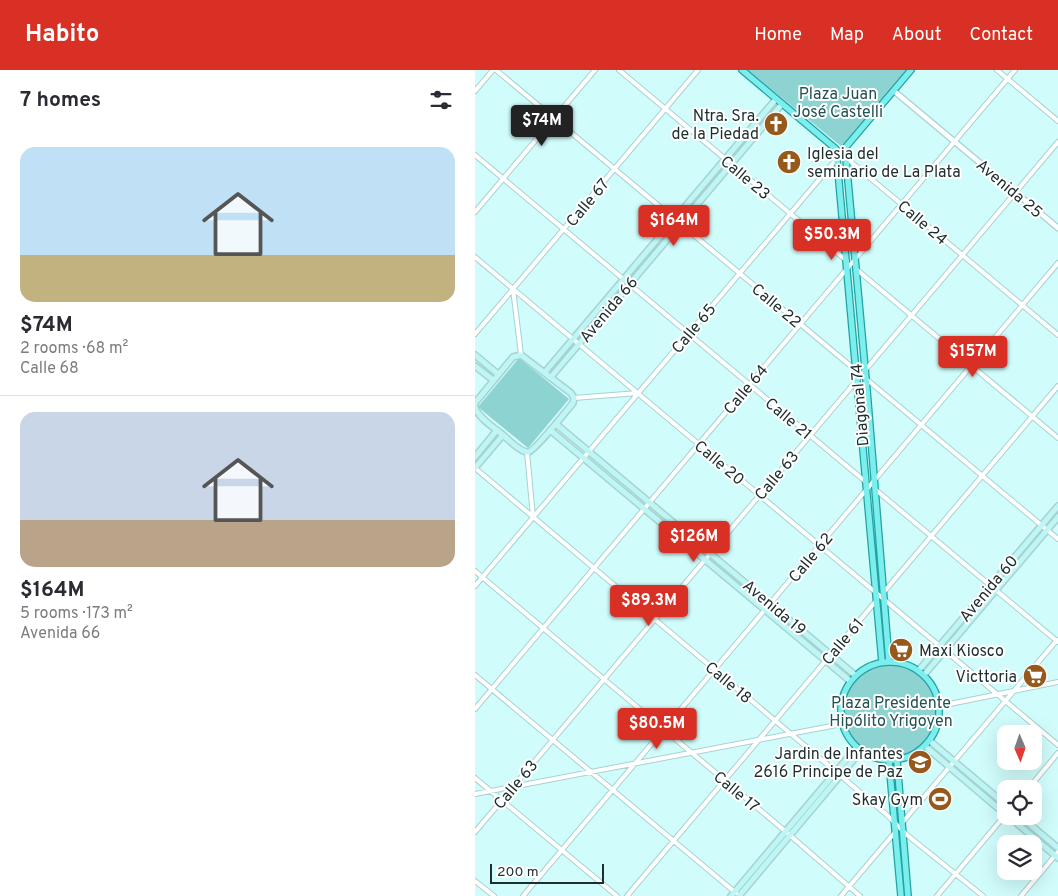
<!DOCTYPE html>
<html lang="en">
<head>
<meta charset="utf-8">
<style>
	:root { --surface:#fff; --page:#f2f2f3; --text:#2b2b33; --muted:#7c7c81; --line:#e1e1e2; --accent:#d93025 }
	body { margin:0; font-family:Overpass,sans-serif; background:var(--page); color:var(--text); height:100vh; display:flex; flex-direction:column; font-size:19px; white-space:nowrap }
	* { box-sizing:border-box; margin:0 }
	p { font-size:16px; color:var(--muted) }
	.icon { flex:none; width:28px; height:28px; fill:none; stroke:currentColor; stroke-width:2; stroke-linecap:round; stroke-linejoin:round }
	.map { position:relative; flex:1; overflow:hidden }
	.drawer { display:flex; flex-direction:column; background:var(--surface); width:475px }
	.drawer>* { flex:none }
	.needle { width:32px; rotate:178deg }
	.controls { position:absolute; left:522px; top:655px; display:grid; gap:10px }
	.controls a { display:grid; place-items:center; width:45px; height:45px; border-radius:10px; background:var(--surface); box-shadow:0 5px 20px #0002; font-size:25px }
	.scale { position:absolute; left:15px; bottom:12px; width:114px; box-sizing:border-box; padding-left:5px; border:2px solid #1d2e2e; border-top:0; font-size:14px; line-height:18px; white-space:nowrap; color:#1d2e2e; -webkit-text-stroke:4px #fff; paint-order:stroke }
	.price { position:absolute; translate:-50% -42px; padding:0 11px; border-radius:5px; background:var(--accent); color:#fff; font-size:16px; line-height:32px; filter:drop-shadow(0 1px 2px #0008) }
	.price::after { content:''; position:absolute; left:50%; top:30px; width:15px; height:11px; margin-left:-8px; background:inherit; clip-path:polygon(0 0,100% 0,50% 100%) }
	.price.selected { background:#222; color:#fff }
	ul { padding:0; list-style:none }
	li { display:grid; align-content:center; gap:10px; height:265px; padding:0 20px }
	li+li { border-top:1px solid var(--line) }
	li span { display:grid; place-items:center; height:155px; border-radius:15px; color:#555 }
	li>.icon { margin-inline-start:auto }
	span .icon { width:90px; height:90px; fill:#fffc; stroke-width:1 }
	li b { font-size:21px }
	h2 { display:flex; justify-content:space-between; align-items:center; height:60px; padding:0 20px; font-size:21px }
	header { display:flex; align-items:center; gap:30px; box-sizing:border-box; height:70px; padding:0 25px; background:var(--accent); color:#fff }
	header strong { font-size:24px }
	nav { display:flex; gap:28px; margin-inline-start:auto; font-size:18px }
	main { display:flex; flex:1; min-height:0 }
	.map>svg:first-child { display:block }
	.park { fill:#8cd3d2 }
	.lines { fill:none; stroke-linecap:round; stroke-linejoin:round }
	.minor-casing { stroke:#a8d2d1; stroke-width:6 }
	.tertiary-casing { stroke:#a8d2d1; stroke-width:7 }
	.secondary-casing { stroke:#a8d2d1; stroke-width:8 }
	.primary-casing { stroke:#22a3a2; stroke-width:8 }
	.minor { stroke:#fff; stroke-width:4 }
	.tertiary { stroke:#fff; stroke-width:4.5 }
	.secondary { stroke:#bef6f6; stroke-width:5 }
	.primary { stroke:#7ceeed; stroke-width:5.5 }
	.labels { text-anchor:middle; stroke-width:4; stroke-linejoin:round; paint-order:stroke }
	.park-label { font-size:16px; fill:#215151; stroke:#fff }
	.poi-label { font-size:16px; fill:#1d2e2e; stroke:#fff; text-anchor:end }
	.street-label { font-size:16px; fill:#1d2e2e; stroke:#fff }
</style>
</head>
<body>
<header>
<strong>Habito</strong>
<nav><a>Home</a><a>Map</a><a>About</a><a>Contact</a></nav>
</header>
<main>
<section class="drawer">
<h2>7 homes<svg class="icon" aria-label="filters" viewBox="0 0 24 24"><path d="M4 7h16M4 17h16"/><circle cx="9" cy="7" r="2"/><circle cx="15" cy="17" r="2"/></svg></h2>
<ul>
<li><span style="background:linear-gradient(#bfe0f5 70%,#c2b280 0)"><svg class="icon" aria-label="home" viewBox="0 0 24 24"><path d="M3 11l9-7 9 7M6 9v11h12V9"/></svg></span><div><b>$74M</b><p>2 rooms · 68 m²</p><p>Calle 68</p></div></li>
<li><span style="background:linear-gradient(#c9d6e8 70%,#b9a48a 0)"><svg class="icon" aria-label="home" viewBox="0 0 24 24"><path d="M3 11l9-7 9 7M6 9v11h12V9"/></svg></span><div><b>$164M</b><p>5 rooms · 173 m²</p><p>Avenida 66</p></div></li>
</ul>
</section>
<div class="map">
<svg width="583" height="826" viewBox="0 0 583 826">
	<rect width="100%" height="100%" fill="#d0fcfb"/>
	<path class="park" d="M273,0H433L367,77Z
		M44,288L94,329L53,378L3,337Z
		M369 641a47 47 0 1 1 94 0a47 47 0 1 1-94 0Z"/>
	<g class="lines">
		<g class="minor-casing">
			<path id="minor" d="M21,0L583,469
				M144,0L372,191
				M522,0L583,51
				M0,21L18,0
				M0,85L391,412
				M370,87L583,265
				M0,142L120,0
				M0,187L583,675
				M381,199L583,368
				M38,219L46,285
				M0,264L223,0
				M99,328L163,323
				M52,382L58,447
				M0,398L366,706L412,745L432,765L508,826
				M401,420L583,572
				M0,501L310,761L385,826
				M0,516L370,79
				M409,522L583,316
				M0,605L261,823
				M465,636L583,612
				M0,639L540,0
				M0,708L142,826
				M553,719L583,683
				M0,724L367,654
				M427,753L582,570
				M0,762L583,72
				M0,811L19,826
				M48,826L583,193
				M152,826L401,531
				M366,826L421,761
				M462,826L531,744
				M546,826L583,782"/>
		</g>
		<g class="tertiary-casing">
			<path id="tertiary" d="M419,21L583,158"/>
		</g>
		<g class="secondary-casing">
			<path id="secondary" d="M0,285L23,304
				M0,296L18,310
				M70,302L301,29
				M76,307L307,34
				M0,336V333L38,287L46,285L96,323L99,328L98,333C92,340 60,381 53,382C45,382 34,370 28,365C19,358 4,348 0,338
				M81,354L380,605
				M75,360L375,611
				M0,387L22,360
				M0,398L28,365
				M444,600L583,436
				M449,605L583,447
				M455,671L531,735
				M451,677L531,745
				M533,746L583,788
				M545,746L583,778
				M256,826L381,678
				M264,826L385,682"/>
		</g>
		<g class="primary-casing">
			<path id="primary" d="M267,0L361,79L407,592
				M414,591L392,320L370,78L436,0
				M366 641a49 49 0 1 1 98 0a49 49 0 1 1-98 0Z
				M422,691L433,826
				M414,692L426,826"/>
		</g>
		<use href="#minor" class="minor"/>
		<use href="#tertiary" class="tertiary"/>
		<use href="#secondary" class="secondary"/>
		<use href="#primary" class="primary"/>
	</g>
	<defs>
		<g id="church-disc" transform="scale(1.25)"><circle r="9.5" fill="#96591c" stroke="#fff"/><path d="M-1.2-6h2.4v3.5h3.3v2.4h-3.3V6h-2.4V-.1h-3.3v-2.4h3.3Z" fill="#fff"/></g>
		<g id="supermarket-disc" transform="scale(1.25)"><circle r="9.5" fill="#96591c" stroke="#fff"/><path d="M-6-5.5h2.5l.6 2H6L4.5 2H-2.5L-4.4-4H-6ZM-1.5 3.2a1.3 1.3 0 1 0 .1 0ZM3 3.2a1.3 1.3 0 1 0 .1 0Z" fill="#fff"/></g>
		<g id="school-disc" transform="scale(1.25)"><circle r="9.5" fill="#96591c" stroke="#fff"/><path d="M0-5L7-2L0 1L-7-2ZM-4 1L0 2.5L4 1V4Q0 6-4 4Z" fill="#fff"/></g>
		<g id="stadium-disc" transform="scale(1.25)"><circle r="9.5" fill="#96591c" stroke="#fff"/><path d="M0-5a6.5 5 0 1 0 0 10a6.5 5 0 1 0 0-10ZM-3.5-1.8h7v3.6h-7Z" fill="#fff"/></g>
	</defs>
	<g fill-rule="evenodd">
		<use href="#church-disc" x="301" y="54"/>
		<use href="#church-disc" x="314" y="92"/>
		<use href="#supermarket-disc" x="426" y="580"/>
		<use href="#supermarket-disc" x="560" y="606"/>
		<use href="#school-disc" x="445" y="692"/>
		<use href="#stadium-disc" x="465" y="729"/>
	</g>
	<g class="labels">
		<g class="park-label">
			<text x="363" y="29">Plaza Juan<tspan x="363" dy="18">José Castelli</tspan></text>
			<text x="416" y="638">Plaza Presidente<tspan x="416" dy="18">Hipólito Yrigoyen</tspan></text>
		</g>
		<g class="poi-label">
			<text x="284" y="51">Ntra. Sra.<tspan x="284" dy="18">de la Piedad</tspan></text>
			<text x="332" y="89" text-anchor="start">Iglesia del<tspan x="332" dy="18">seminario de La Plata</tspan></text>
			<text x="444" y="586" text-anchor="start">Maxi Kiosco</text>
			<text x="542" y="612">Victtoria</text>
			<text x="428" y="689">Jardin de Infantes<tspan x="428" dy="18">2616 Principe de Paz</tspan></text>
			<text x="448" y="735">Skay Gym</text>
		</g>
		<g class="street-label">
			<text transform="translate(271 107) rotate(40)" y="6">Calle 23</text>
			<text transform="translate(535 118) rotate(40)" y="6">Avenida 25</text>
			<text transform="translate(112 132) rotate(-50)" y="6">Calle 67</text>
			<text transform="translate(448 152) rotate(40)" y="6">Calle 24</text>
			<text transform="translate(302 235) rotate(40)" y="6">Calle 22</text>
			<text transform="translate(133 239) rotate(-50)" y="6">Avenida 66</text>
			<text transform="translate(218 258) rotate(-50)" y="6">Calle 65</text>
			<text transform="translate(270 319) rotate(-50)" y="6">Calle 64</text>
			<text transform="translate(384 335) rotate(-95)" y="6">Diagonal 74</text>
			<text transform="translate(314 348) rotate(40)" y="6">Calle 21</text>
			<text transform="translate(245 392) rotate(40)" y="6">Calle 20</text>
			<text transform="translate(301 405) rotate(-50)" y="6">Calle 63</text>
			<text transform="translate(335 487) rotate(-50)" y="6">Calle 62</text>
			<text transform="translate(513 518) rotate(-50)" y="6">Avenida 60</text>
			<text transform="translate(300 537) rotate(40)" y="6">Avenida 19</text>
			<text transform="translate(367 571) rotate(-50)" y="6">Calle 61</text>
			<text transform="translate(254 612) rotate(40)" y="6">Calle 18</text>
			<text transform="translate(40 714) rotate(-50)" y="6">Calle 63</text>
			<text transform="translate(262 721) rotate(40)" y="6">Calle 17</text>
		</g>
	</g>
</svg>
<div class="controls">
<a><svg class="needle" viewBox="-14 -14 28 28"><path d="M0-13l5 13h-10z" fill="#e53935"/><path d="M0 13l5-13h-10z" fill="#7c7c81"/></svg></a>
<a><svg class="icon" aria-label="locate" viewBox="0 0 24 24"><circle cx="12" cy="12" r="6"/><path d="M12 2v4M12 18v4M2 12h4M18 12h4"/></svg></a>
<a><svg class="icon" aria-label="layers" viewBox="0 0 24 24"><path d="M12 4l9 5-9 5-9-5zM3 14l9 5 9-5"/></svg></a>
</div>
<div class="scale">200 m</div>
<b class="price selected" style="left:67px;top:77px">$74M</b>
<b class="price" style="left:199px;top:177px">$164M</b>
<b class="price" style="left:357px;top:191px">$50.3M</b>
<b class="price" style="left:498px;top:308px">$157M</b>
<b class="price" style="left:219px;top:493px">$126M</b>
<b class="price" style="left:174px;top:557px">$89.3M</b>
<b class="price" style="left:182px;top:680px">$80.5M</b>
</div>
</main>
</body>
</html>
